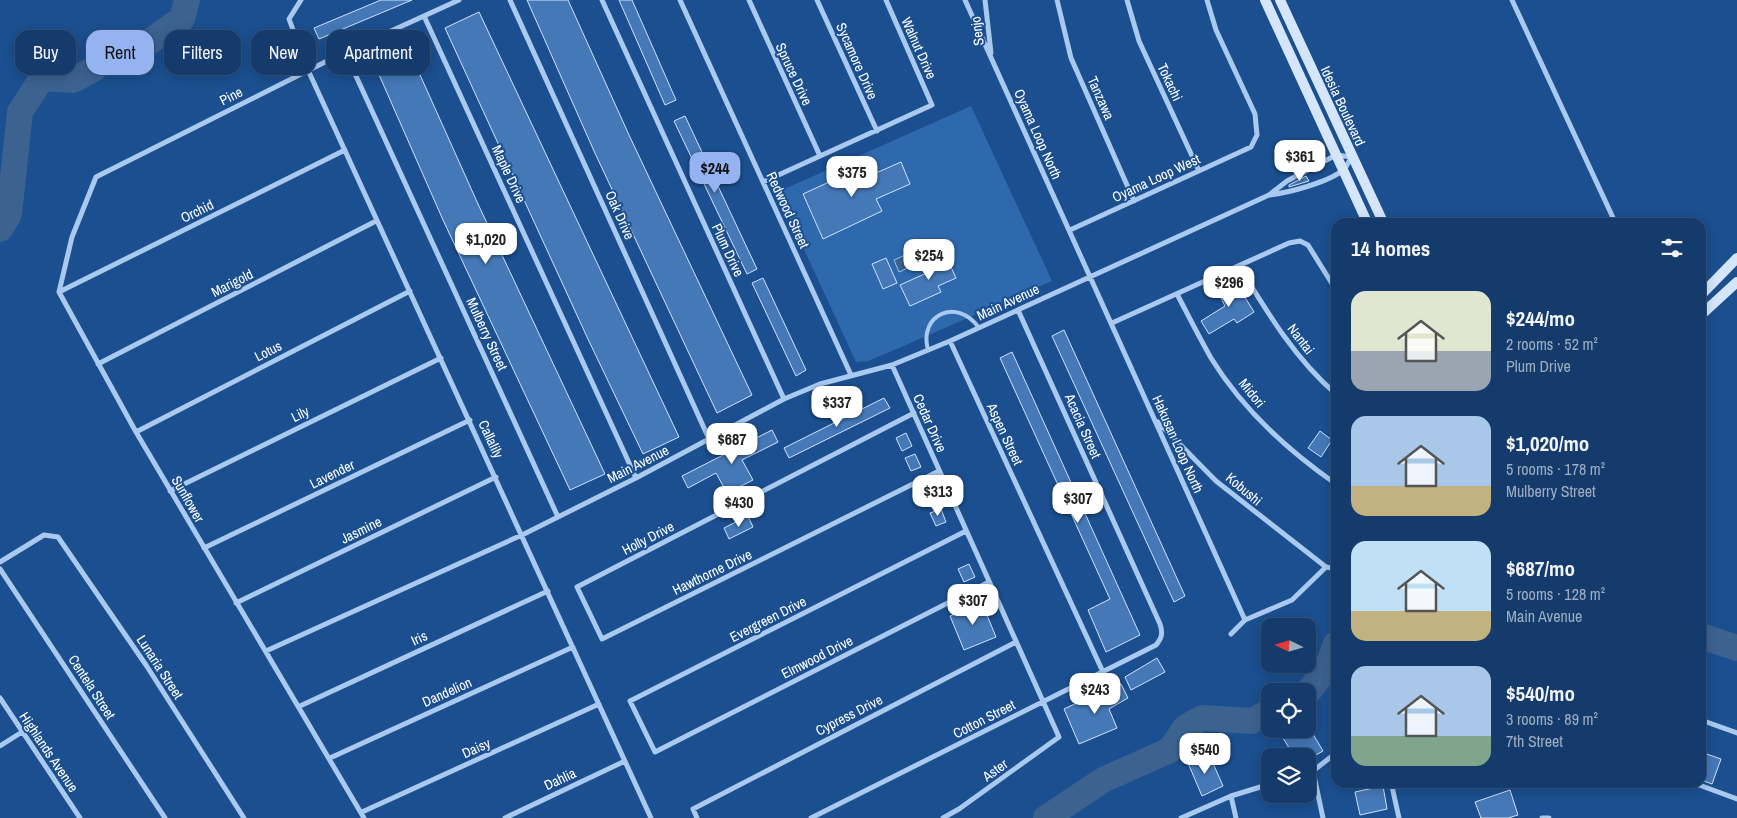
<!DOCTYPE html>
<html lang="en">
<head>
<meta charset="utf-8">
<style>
	:root { --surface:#143b6b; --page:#1d4271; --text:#f1f3f6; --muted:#9dadc1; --line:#33557e; --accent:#95b2f1 }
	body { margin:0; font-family:"Archivo Narrow",sans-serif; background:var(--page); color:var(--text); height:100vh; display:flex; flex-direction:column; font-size:19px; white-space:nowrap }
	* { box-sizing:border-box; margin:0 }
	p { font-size:16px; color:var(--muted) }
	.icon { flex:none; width:28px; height:28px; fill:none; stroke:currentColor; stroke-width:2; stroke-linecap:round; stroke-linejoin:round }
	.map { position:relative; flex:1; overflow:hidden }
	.details { position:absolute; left:1331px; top:218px; width:375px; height:570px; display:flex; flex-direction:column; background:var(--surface); border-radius:15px; box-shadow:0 2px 12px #0003,0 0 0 1px var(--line) }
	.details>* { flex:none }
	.banner { position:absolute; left:15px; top:30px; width:475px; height:45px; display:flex; gap:10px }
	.needle { width:32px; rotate:275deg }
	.buttons { position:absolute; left:1261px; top:618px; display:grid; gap:10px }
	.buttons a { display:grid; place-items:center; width:55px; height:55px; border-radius:10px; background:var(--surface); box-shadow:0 2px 12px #0003,0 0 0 1px var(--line); font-size:25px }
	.price { position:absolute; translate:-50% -42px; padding:0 11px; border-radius:10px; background:#fff; color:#222; font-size:16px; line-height:32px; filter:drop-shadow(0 1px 2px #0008) }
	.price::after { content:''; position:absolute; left:50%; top:30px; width:15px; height:11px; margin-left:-8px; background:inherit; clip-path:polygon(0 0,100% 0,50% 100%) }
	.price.selected { background:var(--accent); color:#111 }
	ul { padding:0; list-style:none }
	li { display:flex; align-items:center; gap:15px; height:125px; padding:0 20px }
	li span { display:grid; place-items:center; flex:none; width:140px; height:100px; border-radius:15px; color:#555 }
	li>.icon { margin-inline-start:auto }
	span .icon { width:60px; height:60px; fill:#fffc; stroke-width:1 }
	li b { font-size:21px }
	h2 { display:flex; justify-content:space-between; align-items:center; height:60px; padding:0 20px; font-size:21px }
	.tag { padding:0 18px; border-radius:15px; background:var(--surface); box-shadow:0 2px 12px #0003,0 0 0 1px var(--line); font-size:18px; line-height:45px }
	.tag.selected { background:var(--accent); color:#111 }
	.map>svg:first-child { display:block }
	.green { fill:#2e69ad }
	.water { fill:#3c6290; stroke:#9cc4f0 }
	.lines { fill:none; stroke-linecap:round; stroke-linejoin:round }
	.river { stroke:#3c6290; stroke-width:26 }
	.building { fill:#4478b7; stroke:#cfe3fa }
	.lane { stroke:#a9c9ee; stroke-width:4 }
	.street { stroke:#a9c9ee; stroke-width:5 }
	.secondary { stroke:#d6e6fa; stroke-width:10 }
	.labels { text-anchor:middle; stroke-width:4; stroke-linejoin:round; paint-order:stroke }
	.street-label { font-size:14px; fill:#fff; stroke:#1b4f8f }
</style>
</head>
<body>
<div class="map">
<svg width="1737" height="818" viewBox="0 0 1737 818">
	<rect width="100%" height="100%" fill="#1b4f8f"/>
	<path class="green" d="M971,106L1052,281L899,348L868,361L856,362L780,197L782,190Z"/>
	<path class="water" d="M928,245L936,249L938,254L899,272L894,260Z"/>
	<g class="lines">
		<path class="river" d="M0,229L9,214L20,112L42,78L73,80L94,69L118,47L149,42L182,19L187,0
			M1701,636L1737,648
			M1308,692L1327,668L1336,644
			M1046,818L1103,780L1170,750L1186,727L1202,718L1252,721L1270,711"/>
	</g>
	<path class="building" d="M381,0H412L319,39L314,28Z
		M527,0H568L629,135L752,395L717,413L594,151Z
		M619,0H632L676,100L665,105Z
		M479,12L679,437L643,454L587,337L445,28Z
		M403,37L478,204L605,474L570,490L443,220L369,52Z
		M685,116L757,269L747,274L674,121Z
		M901,162L910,184L876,199L882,211L823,239L803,194L862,167L867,177Z
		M1306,176L1309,181L1289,187V185Z
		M945,254L956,278L938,286L941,292L910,306L900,285L931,271L927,263Z
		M886,258L897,283L883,289L872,264Z
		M763,278L806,370L796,376L752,283Z
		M1235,281L1254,312L1237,323L1234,319L1209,334L1201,321L1225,306L1217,290Z
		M1064,330L1185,596L1174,602L1052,336Z
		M1012,352L1140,635L1106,652L1088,610L1110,599L1000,358Z
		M884,398L890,408L789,458L784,448Z
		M772,430L778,442L742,460L753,480L727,493L716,473L688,488L682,476Z
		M1320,431L1332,440L1321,457L1308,448Z
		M906,433L912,446L902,451L896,438Z
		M915,454L921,467L911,471L905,458Z
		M941,509L946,522L936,526L930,513Z
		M748,516L753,527L729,539L724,528Z
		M969,564L975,577L964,582L958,569Z
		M982,603L996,637L964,650L950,616Z
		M1157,658L1165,672L1131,690L1125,677Z
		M1121,684L1128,698L1109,709L1117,728L1079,744L1064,709L1079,702L1080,704Z
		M1287,729H1310L1323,751L1314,756H1294L1280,733Z
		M1701,752L1721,759L1712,784L1701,780Z
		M1209,754L1223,786L1202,796L1188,763Z
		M1383,786L1387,809L1360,815L1355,792Z
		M1510,790L1518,815L1508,818H1481L1475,802Z"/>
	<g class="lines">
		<path class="lane" d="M928,350C918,314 958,297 979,328"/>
		<path class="street" d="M301,0L289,19L308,70L651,818
			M510,0L709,439
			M602,0L784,399
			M680,0L851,375
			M749,0L820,156
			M817,0L877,131
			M965,0L1245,620
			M985,0L991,53
			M1057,0L1071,58L1134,201
			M1127,0L1139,41L1199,171
			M1512,0L1615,222
			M424,16L636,478
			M345,52L558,517
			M763,182L932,105L886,0
			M1070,230L1251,147L1257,135L1255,114L1216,30L1207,0
			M1239,266C1267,312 1295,359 1336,394
			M59,292L345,150
			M1177,294C1188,315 1199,337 1211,358C1243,410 1287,450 1336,484
			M1112,323L1289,243L1300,241L1308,245L1336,290
			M950,341L1103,672
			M98,364L376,221
			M892,365L1059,737L959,809L943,818
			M914,413L577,587L602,639L939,471
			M1158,422L1216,481L1326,567L1336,569
			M136,432L410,291
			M170,491L441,358
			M966,531L630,701L655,752L989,582
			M204,548L470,420
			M0,562L44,535L58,537L146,665L244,818
			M0,569L165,818
			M236,603L496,477
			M1231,634L1245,620L1292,600L1326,567
			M266,651L522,535L636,478L784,399L820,384L892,365L950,341L1269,195L1287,181L1336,155L1352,157C1349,160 1347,167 1343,170C1329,182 1288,193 1269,195
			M0,698L80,818
			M300,706L548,591
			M1701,720L1737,733
			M0,746L22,732
			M330,758L573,647
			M1313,771L1323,818
			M1308,773L1313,771L1336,753
			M1391,782L1399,818
			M1691,782L1737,799
			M1231,796L1236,818
			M362,812L599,704
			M364,818L136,432L59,292L72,237L96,177L345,52L459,0
			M505,818L625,761
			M697,818L693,809L1016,642
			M811,818L1156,645C1162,638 1163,633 1160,624L1018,310
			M1181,818L1231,796L1270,784
			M1542,818H1549"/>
		<path class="secondary" d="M1265,0L1367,222
			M1280,0L1383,222
			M1701,295L1737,258
			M1701,315L1737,282"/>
	</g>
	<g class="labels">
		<g class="street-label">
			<text transform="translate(977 31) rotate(-97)" y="5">Senjo</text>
			<text transform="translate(919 48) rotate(66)" y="5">Walnut Drive</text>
			<text transform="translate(857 61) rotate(66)" y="5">Sycamore Drive</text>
			<text transform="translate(794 74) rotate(65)" y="5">Spruce Drive</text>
			<text transform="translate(1170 82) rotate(65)" y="5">Tokachi</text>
			<text transform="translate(231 96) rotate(-27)" y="5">Pine</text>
			<text transform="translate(1101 98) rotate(66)" y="5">Tanzawa</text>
			<text transform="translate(1343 106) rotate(65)" y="5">Idesia Boulevard</text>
			<text transform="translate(1038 134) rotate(66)" y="5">Oyama Loop North</text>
			<text transform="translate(509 174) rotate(65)" y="5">Maple Drive</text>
			<text transform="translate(1156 178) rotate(-25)" y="5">Oyama Loop West</text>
			<text transform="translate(788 210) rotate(65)" y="5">Redwood Street</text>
			<text transform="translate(197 211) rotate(-26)" y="5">Orchid</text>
			<text transform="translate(620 215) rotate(66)" y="5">Oak Drive</text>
			<text transform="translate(728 250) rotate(65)" y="5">Plum Drive</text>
			<text transform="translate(232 283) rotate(-27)" y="5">Marigold</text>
			<text transform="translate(1008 302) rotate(-25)" y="5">Main Avenue</text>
			<text transform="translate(487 334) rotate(65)" y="5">Mulberry Street</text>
			<text transform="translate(1301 339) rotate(53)" y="5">Nantai</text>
			<text transform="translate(268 351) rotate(-27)" y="5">Lotus</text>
			<text transform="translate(1252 393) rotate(51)" y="5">Midori</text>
			<text transform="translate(300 414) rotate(-26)" y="5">Lily</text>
			<text transform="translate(930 423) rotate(66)" y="5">Cedar Drive</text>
			<text transform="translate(1083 426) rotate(66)" y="5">Acacia Street</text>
			<text transform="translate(1005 434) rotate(65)" y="5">Aspen Street</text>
			<text transform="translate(491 439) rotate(65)" y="5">Callalily</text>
			<text transform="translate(1178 444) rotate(66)" y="5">Hakusan Loop North</text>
			<text transform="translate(638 464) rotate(-27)" y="5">Main Avenue</text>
			<text transform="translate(332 474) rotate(-26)" y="5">Lavender</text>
			<text transform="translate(1244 489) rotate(40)" y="5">Kobushi</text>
			<text transform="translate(188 499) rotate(60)" y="5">Sunflower</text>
			<text transform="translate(361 530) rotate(-26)" y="5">Jasmine</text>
			<text transform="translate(648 538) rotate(-27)" y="5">Holly Drive</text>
			<text transform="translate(712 572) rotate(-26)" y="5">Hawthorne Drive</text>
			<text transform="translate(768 619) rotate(-27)" y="5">Evergreen Drive</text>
			<text transform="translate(419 638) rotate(-25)" y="5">Iris</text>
			<text transform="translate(817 657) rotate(-27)" y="5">Elmwood Drive</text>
			<text transform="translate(160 667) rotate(57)" y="5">Lunaria Street</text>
			<text transform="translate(92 687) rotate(57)" y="5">Centela Street</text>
			<text transform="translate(447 692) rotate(-24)" y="5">Dandelion</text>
			<text transform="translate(849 715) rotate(-27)" y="5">Cypress Drive</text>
			<text transform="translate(984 719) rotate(-27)" y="5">Cotton Street</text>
			<text transform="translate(476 748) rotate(-24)" y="5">Daisy</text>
			<text transform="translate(49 752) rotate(56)" y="5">Highlands Avenue</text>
			<text transform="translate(995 770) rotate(-36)" y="5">Aster</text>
			<text transform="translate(560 779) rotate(-25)" y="5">Dahlia</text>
		</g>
	</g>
</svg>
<div class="buttons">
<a><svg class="needle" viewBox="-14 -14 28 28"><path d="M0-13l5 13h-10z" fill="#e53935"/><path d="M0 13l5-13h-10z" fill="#9dadc1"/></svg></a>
<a><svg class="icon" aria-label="locate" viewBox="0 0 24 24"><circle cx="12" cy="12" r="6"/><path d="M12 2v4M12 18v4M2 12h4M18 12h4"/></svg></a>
<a><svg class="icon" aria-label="layers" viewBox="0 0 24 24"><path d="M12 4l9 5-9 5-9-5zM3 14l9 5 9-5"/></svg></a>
</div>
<b class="price" style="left:1300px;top:182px">$361</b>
<b class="price selected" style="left:715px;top:194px">$244</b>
<b class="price" style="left:852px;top:198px">$375</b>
<b class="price" style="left:486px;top:265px">$1,020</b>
<b class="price" style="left:929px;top:281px">$254</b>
<b class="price" style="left:1229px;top:308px">$296</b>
<b class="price" style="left:837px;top:428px">$337</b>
<b class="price" style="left:732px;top:465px">$687</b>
<b class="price" style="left:938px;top:517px">$313</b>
<b class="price" style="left:1078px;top:524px">$307</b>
<b class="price" style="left:739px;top:528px">$430</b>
<b class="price" style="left:973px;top:626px">$307</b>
<b class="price" style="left:1095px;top:715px">$243</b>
<b class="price" style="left:1205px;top:775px">$540</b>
<div class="banner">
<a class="tag">Buy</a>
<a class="tag selected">Rent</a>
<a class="tag">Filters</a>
<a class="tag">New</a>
<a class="tag">Apartment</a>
</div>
<section class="details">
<h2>14 homes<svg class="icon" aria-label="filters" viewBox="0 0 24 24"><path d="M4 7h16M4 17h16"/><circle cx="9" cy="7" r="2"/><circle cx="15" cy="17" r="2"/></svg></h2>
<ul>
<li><span style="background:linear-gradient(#dfe7d0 60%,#9aa5b1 0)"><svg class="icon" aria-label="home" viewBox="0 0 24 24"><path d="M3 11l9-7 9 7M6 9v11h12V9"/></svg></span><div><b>$244/mo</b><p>2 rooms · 52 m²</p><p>Plum Drive</p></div></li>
<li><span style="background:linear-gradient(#a9c7e8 70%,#c2b280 0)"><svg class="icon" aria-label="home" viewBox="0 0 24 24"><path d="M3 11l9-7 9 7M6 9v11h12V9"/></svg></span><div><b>$1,020/mo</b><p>5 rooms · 178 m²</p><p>Mulberry Street</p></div></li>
<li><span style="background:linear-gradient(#bfe0f5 70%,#c2b280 0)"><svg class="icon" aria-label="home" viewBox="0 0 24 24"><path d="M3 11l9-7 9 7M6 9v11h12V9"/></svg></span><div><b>$687/mo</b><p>5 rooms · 128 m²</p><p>Main Avenue</p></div></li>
<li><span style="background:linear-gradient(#a9c7e8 70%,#7fa58c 0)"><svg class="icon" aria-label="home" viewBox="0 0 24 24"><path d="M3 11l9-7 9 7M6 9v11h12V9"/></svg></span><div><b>$540/mo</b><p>3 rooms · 89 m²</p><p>7th Street</p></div></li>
</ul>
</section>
</div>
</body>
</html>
